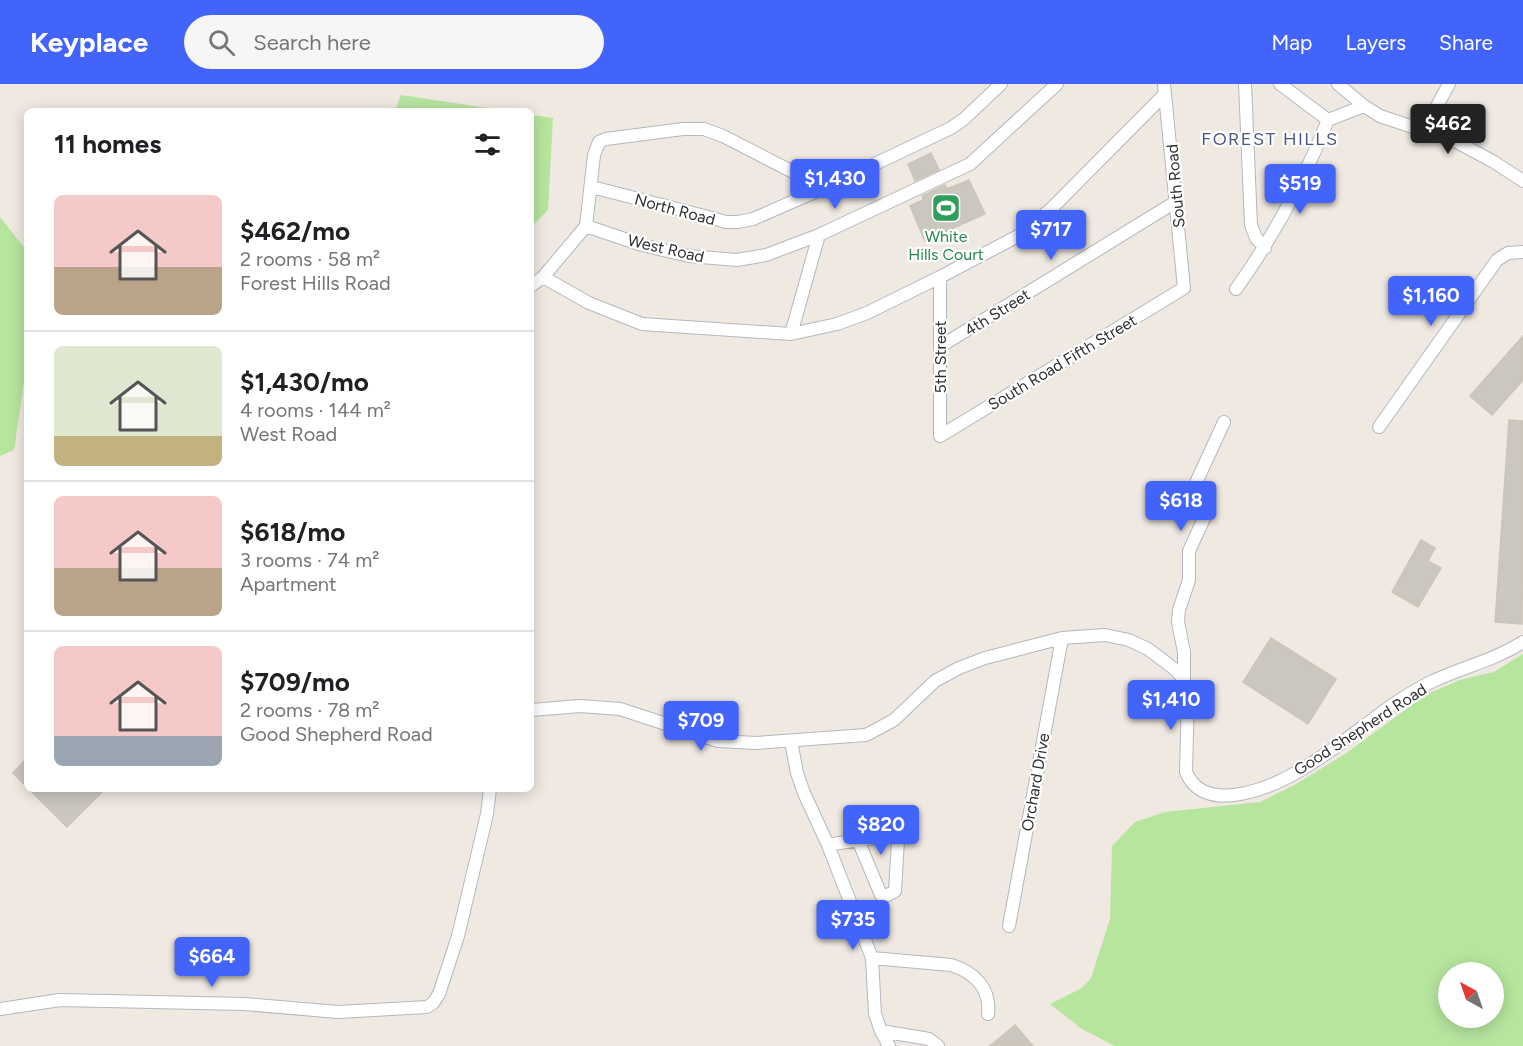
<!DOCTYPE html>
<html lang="en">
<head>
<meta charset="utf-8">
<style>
	:root { --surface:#fff; --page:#f6f6f6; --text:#202124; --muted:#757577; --line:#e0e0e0; --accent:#4264fb }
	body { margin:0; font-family:Figtree,sans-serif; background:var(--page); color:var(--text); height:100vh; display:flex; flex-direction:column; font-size:22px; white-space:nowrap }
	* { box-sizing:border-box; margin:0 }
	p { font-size:20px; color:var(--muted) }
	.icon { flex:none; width:33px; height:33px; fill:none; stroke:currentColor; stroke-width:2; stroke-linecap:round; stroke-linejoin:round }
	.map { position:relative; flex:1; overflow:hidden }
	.details { position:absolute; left:24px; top:24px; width:510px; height:684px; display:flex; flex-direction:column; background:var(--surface); border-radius:9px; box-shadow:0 3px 15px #0003 }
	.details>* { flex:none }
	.needle { width:39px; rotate:320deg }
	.buttons { position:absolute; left:1438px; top:878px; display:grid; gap:12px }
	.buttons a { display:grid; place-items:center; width:66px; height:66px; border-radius:50%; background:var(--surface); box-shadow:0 3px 15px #0003; font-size:30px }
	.price { position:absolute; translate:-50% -51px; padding:0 14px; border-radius:6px; background:var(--accent); color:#fff; font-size:20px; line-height:39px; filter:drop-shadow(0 2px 3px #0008) }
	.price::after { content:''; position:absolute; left:50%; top:36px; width:18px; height:14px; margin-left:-9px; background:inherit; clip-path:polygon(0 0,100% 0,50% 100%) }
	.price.selected { background:#222; color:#fff }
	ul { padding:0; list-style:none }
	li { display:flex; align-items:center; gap:18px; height:150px; padding:0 30px }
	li+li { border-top:2px solid var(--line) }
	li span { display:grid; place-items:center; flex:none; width:168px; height:120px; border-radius:9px; color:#555 }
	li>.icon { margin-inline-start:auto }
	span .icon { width:72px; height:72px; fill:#fffc; stroke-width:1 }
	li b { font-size:26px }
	h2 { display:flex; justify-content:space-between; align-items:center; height:72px; padding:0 30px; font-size:26px }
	header { display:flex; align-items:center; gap:36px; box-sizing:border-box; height:84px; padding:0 30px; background:var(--accent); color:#fff }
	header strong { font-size:28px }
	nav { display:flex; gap:33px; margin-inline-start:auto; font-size:21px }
	.search { width:420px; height:54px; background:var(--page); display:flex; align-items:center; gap:15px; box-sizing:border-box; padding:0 21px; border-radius:33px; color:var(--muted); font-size:22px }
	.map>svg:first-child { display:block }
	.green { fill:#b6e59e; fill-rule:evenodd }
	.building { fill:#cbc7bf; stroke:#cbc5ba; stroke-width:1.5 }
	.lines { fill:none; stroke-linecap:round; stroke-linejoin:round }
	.street-casing { stroke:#b4b7c1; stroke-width:14 }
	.street { stroke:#fff; stroke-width:12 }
	.labels { text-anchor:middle; stroke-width:4.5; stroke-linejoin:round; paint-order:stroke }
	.street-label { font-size:16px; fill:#2e2e2e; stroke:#fff }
	.leisure-label { font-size:16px; fill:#27864d; stroke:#fff }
	.neighbourhood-label { font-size:18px; letter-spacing:1.5px; fill:#4d5680; stroke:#fff }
</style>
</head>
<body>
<header>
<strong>Keyplace</strong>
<div class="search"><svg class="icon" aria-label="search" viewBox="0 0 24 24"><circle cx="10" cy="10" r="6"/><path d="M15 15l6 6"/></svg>Search here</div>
<nav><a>Map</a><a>Layers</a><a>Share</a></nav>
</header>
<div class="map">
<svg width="1523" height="962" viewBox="0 0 1523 962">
	<rect width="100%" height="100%" fill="#efe9e1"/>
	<path class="green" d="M401,11L507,27H395Z
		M531,31L553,34L548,126L531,143Z
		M0,133L27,167V277L14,366L0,372Z
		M1523,570V962H1115L1082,945L1050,920L1082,904L1091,894L1110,835L1112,762L1135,738L1165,728L1260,718L1296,700L1345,670L1427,610L1460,596L1494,588ZM1449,888H1494V933H1449Z"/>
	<path class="building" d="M931,69L939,86L915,97L908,80Z
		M969,96L985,130L925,157L910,122L923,116L922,112L945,101L947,105Z
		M1523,252V296L1492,331L1470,312Z
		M1509,336L1523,337L1522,540L1495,538Z
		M1421,456L1435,464L1428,477L1441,484L1418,523L1392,508Z
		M1271,554L1336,595L1308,640L1243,598Z
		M27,674V703L13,689Z
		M29,705H105L67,743Z
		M1015,941L1033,962H990Z"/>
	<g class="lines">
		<g class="street-casing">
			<path id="street" d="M1245,0L1251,141L1256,154L1265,164
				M1280,0L1328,36
				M1338,0L1364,22L1380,32L1455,57L1494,78L1523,97
				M1424,46L1449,0
				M592,103L712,134L726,138H738L753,135L824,104L951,44L964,35L1001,0
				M586,142L642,161L689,172L737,176L766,171L819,151L970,80L1057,0
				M543,193L589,219L642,240L791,250L837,240L867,229L940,193L1020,151L1052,124L1164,11
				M531,202L543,193L586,142L594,71L599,58L606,55L683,45H704L723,52L824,104
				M1236,205C1274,152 1304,96 1328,36L1364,22
				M791,250L819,151
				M941,262L1177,117
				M1379,343L1497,176L1508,169L1523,168
				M940,352L1184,204L1164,0
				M940,352V193
				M1184,596V568L1178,538L1179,526L1189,496V467L1206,430L1195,401L1224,338
				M531,626L580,622L620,625L718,657L756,659L866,651L894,636L935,597L959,584L985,574L1062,554L1105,551L1129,556L1148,565L1177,587L1184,596L1188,611L1186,688C1204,732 1270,704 1299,687C1345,661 1384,621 1431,598C1462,583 1493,577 1523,558
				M791,657L797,689L804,709L828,761L872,874L875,930L881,947L889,962
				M828,761L833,760L893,751L896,752L898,756L895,807L884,813L881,811L858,756
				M1009,842L1062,554
				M872,874L951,881C974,888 991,904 988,930
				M0,925L60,916L244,920L338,928L427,923L433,919L439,910L458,852L487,730L490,705
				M881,947L929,955L938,962"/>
		</g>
		<use href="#street" class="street"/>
	</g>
	<defs>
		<g id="stadium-square" transform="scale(1.5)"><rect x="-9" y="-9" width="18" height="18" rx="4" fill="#2e9e5b" stroke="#fff"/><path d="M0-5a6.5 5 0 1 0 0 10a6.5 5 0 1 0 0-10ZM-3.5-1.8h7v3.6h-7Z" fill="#fff"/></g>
	</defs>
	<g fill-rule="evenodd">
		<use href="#stadium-square" x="946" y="124"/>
	</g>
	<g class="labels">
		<g class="street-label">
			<text transform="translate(1175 102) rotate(-95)" y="6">South Road</text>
			<text transform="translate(675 125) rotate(15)" y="6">North Road</text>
			<text transform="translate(666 164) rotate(13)" y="6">West Road</text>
			<text transform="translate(997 228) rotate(-32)" y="6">4th Street</text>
			<text transform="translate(940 273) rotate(-90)" y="6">5th Street</text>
			<text transform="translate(1062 278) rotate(-31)" y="6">South Road Fifth Street</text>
			<text transform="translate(1360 645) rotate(-33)" y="6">Good Shepherd Road</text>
			<text transform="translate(1035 698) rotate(-80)" y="6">Orchard Drive</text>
		</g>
		<g class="leisure-label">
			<text x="946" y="158">White<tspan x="946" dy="18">Hills Court</tspan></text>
		</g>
		<g class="neighbourhood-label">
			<text x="1270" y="61">FOREST HILLS</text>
		</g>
	</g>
</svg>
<div class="buttons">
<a><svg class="needle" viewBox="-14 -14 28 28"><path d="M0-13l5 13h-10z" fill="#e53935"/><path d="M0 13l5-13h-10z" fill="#757577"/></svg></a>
</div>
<b class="price selected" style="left:1448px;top:71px">$462</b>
<b class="price" style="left:835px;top:126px">$1,430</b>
<b class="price" style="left:1300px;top:131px">$519</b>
<b class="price" style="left:1051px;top:177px">$717</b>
<b class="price" style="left:1431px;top:243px">$1,160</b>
<b class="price" style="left:1181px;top:448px">$618</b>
<b class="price" style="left:1171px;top:647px">$1,410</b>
<b class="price" style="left:701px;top:668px">$709</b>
<b class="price" style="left:881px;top:772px">$820</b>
<b class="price" style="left:853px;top:867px">$735</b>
<b class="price" style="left:212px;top:904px">$664</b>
<section class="details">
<h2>11 homes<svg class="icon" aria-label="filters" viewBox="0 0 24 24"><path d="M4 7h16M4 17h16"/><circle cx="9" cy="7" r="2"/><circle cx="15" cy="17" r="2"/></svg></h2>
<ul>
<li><span style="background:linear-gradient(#f6c9c9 60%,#b9a48a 0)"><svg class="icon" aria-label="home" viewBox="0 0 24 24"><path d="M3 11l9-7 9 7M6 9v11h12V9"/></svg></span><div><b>$462/mo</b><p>2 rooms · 58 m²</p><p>Forest Hills Road</p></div></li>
<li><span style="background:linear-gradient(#dfe7d0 75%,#c2b280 0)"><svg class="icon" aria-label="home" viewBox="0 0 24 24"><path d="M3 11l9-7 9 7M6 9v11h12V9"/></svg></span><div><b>$1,430/mo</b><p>4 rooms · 144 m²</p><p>West Road</p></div></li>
<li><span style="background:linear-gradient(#f6c9c9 60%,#b9a48a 0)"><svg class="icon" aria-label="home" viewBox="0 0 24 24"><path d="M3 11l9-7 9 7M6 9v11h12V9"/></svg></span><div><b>$618/mo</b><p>3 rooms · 74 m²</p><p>Apartment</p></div></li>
<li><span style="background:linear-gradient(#f6c9c9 75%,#9aa5b1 0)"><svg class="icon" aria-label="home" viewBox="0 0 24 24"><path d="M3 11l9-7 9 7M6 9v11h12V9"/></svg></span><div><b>$709/mo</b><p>2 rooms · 78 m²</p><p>Good Shepherd Road</p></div></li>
</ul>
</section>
</div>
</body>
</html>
